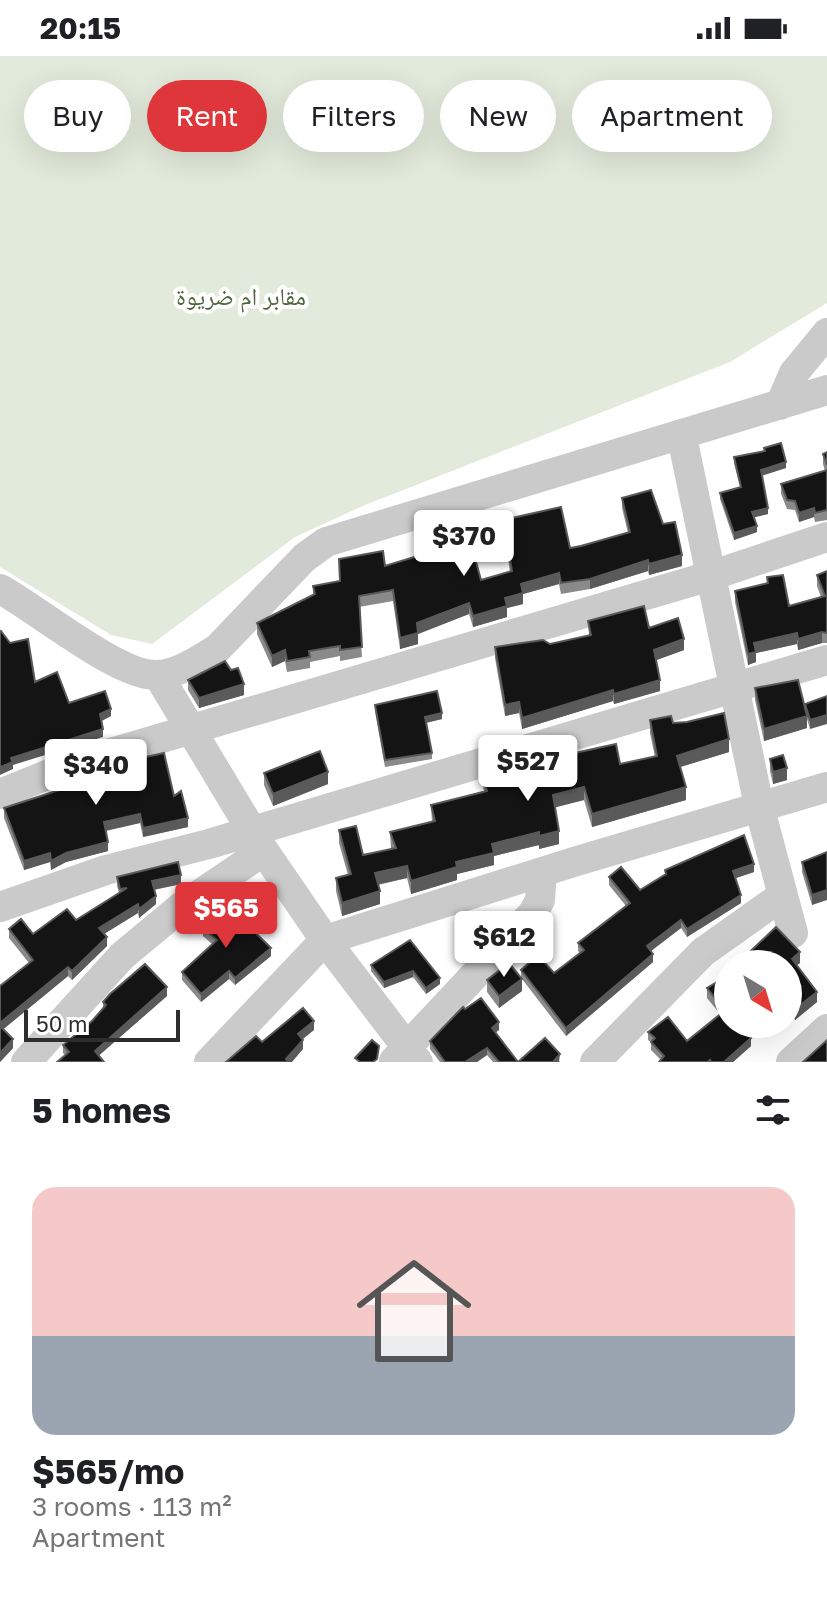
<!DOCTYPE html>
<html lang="en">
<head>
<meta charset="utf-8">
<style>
	:root { --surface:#fff; --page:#f2f2f2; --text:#202124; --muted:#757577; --line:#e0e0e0; --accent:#de363a }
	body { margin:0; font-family:"Golos Text","Noto Naskh Arabic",sans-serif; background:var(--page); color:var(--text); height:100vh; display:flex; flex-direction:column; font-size:30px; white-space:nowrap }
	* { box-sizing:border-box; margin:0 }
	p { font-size:26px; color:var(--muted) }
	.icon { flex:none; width:44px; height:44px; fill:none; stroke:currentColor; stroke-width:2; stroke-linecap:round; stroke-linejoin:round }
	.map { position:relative; height:1006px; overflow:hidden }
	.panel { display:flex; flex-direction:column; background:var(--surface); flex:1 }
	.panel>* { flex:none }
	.top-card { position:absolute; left:24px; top:24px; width:780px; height:72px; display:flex; gap:16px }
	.needle { width:52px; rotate:142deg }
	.fabs { position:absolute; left:714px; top:894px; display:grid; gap:16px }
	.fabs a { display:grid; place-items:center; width:88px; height:88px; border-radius:50%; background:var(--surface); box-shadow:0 8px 32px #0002; font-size:40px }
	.scale { position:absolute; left:24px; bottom:20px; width:156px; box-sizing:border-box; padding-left:8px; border:4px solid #2d2d2d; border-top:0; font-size:22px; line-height:28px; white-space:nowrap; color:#2d2d2d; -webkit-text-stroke:6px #fff; paint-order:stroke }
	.price { position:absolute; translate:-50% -68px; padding:0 18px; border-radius:8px; background:#fff; color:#222; font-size:26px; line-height:52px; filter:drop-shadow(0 2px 4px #0008) }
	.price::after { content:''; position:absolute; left:50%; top:48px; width:24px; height:18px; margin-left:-12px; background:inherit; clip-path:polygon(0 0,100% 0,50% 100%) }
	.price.current { background:var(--accent); color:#fff }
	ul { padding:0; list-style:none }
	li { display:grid; align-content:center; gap:16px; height:424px; padding:0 32px }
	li+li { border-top:2px solid var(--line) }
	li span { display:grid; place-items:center; height:248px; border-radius:24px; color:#555 }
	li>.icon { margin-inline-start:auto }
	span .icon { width:144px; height:144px; fill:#fffc; stroke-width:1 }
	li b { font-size:34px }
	h2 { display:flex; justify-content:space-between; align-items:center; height:96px; padding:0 32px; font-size:34px }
	.chip { padding:0 28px; border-radius:36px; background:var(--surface); box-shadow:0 8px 32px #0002; font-size:28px; line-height:72px }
	.chip.current { background:var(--accent); color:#fff }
	.status { display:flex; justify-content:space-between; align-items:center; height:56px; padding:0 40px; background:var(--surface); direction:ltr }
	.status svg { height:22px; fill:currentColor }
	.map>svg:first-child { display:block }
	.green { fill:#e2eadb }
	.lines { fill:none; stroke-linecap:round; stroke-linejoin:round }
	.minor { stroke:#cacaca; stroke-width:30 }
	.wall { fill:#8a8a8a }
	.shaded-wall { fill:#5a5a5a }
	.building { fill:#141414; stroke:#5a5a5a; stroke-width:2 }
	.labels { text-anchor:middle; stroke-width:8; stroke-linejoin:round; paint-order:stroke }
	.park-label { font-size:24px; fill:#4e673d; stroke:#fff }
</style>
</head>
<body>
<div class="status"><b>20:15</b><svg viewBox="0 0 49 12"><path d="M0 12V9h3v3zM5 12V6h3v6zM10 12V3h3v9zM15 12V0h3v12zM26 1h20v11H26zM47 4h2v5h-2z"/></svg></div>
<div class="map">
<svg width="827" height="1006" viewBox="0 0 827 1006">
	<rect width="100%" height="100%" fill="#fff"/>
	<path class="green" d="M0,0H827V247L730,306L365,449L295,481L152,588L111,579L0,511Z"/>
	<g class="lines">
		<path class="minor" d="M780,349L794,317L827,277
			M682,381L759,750L793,877
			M0,533C37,553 118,620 156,619C177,619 201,603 218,592L304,502L326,486L827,334
			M158,619L264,795L325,884L418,1006
			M0,738L74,708L710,520L827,481
			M0,851L106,814L209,788L827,604
			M394,1005L533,857L540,844L542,816
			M26,1006L122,900L181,851L264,795
			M209,1006L325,884L577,805L827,731
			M595,1006L703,896L782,840
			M791,1006L827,973"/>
	</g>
	<path class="wall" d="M764,392L786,412L762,419L768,458L754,461L757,476L734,484L720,443V437L740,431L734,407V401L764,395Z
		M827,396V464L815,466L814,461L799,466L795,454L787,453L781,438V428L825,415L823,408V398Z
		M622,442L663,468L682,510L649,519L648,515L590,533L561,538L559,528L523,538V548L507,552V561L473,571L469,558L418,578V588L400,593L393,545L359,551L362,601L340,605V600L310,606V612L287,616L285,605L272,611L257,578V567L313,539V530L340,525L385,510L481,524L510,516L503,475V464L570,492L628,477L622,452Z
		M827,515V587H822L798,594L797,588L756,597V606L748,609L735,546V535L767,528V521L789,550L821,541L817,530V519Z
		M588,565L649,572L684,594L656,604L660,635L614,648L613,645L522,673L519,657L505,660L495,602V591L550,588L589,580Z
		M188,624L244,639L199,652L188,634Z
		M755,632L805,653V648L827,640L810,673L807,663V672L764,685L755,644Z
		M375,649L442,663L426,667L432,697V703L385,711L375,655Z
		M650,664L673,667L729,696L680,711L686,744L592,771L584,744L555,751L559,788L539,793V789L494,800V809L457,818V824L411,838L407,822L378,829L380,848L342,860L336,835V822L348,819L339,787V774L363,799L391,793L390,776L432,766L431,749L484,735L482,727V714L561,700L620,708L655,701L650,677Z
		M136,703L174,740L188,771L143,781L140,767L106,775L108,795L66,806L51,814L50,806L24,814L4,762V752L83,726L82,715Z
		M770,703L787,724L773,728L770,715Z
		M264,717L328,728L273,750L264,729Z
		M827,796L812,849L802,816V806Z
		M665,814L754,816L736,822L741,847L687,881L681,872L651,895L653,906L566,980L522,923V935L499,952L487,936V924L521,922V914L554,917L580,897L578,895V887L626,850L609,829V821L640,834L665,819Z
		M117,821L181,828L154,834L156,848L139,862L138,857L104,878L107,890L72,924L68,920L3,973L13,992L0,1006V930L29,907L9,882V873L33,878L76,864L119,837L117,830Z
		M203,872L271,900L235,929L229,923L201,946L182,924V916L212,888L203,880Z
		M410,884L440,928L426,938L413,921L384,932L371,915V909Z
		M800,907L797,909L817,946L795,964L788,955V908Z
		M722,923L728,968L751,990L733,1006H659L661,1004L651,994V986L648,984V976L687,985L720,958L707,942V932Z
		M167,940L99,999H65L63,997V989L92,965L103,952V946Z
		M465,953L499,974L496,976L518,1006L560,1005L559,1006H493L487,999L477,1006H440L430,993V985Z"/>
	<path class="shaded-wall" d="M786,406V412L761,420V414Z
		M768,452V458L752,462V456Z
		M814,452V461L799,466V457Z
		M757,470V476L734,484V477Z
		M682,499V510L649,519V508Z
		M648,504V515L590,533V523Z
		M559,517V528L523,538V548L507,552V561L473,571V560L505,542L521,528Z
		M469,547V558L418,578V588L400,593V582L417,567Z
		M822,576V587L798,594V583Z
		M797,577V588L756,597V606L748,609V598L754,587Z
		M684,583V594L654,605V594Z
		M285,594V605L272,611V600Z
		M660,624V635L614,648V638Z
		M244,628V639L199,652V642Z
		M613,634V645L522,673V662Z
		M519,646V657L505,660V649Z
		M111,653V660L100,666V658Z
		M442,657V663L425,667V661Z
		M827,659V668L810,673V664Z
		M807,660V672L764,685V673Z
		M103,673V681L13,709V713L0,719V711L11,702Z
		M729,683V696L677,712V700Z
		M787,712V724L773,728V716Z
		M328,716V728L273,750V738Z
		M584,731V744L553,752V739Z
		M686,731V744L592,771V758Z
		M140,758V767L104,775V766Z
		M188,762V771L143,781V772Z
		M559,775V788L539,793V780Z
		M539,776V789L494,800V809L457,818V824L411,838V825L456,806L492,788Z
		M108,786V795L66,806L51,814V805L66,797Z
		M50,797V806L24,814V805Z
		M754,808V816L733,823V815Z
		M407,810V822L375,829V817Z
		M181,819V828L152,834V825Z
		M827,834V844L812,849V839Z
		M380,835V848L342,860V847Z
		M741,839V847L687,881V873Z
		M156,840V848L139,862V853Z
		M138,848V857L99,881V872Z
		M681,864V872L647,898V890Z
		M107,881V890L72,924V915Z
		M271,892V900L235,929V922Z
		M800,896V907L792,913V903Z
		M653,898V906L566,980V972Z
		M68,911V920L0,976V967Z
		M229,915V923L201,946V938Z
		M413,915V921L384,932V926Z
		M440,922V928L426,938V932Z
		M522,923V935L499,952V940Z
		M167,931V940L95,1003V995Z
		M817,936V946L795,964V953Z
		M728,945V956L722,962V951Z
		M314,965V974L298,987V978Z
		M499,966V974L492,979V972Z
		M751,982V990L733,1006H724Z
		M13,983V992L0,1006V997Z
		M303,984V993L292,1006H286V1003Z
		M487,992V999L477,1006H465Z
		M560,998L559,1006H553Z"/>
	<path class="building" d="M781,387L786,406L761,414L768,452L752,456L757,470L734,477L720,437L741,431L734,401L765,395L764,392Z
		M827,396V409L823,398Z
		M827,414V454L815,457L814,452L799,457L795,445L787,444L781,428Z
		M651,434L663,468L675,466L682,499L649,508L648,504L590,523L561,527L559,517L521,528L523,537L505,542L507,550L473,560L469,547L417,567L418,577L400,582L393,534L359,540L362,591L340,594V590L309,595L310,601L287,605L285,594L272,600L257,567L315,538L313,530L340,525L339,503L383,495L385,510L470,484L481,524L512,515L503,464L561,451L570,492L581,490L630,476L622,442Z
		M827,515V577L822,576L798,583L797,577L754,587L756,596L748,598L735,535L768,527L767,521L783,519L789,550L825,540L817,519Z
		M644,550L649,572L678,562L684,583L654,594L660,624L614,638L613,634L522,662L519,646L505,649L495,591L543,584L550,588L591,579L588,565Z
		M1,575L10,587L28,583L35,626L57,616L69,647L105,635L111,653L100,658L103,673L11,702L13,706L0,711V576Z
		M225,605L231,614L238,612L244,628L199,642L188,624Z
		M798,624L807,660L764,673L755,632Z
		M437,635L442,657L425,661L432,697L385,704L375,649Z
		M827,640V659L810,664L805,648Z
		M724,657L729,683L677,700L686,731L592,758L584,731L553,739L559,775L539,780V776L492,788L494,797L456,806L457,811L411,825L407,810L375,817L380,835L342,847L336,822L351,818L339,774L356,770L363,799L396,792L390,776L435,765L431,749L487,735L482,714L560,694L561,700L616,688L620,708L657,700L650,664L671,660L673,667L687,666Z
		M320,695L328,716L273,738L264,717Z
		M164,697L174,740L181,735L188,762L143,772L140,758L104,766L108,786L66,797L51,805L50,797L24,805L4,752L84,726L82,715L135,700L136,703Z
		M783,699L787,712L773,716L770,703Z
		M744,779L754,808L733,815L741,839L687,873L681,864L647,890L653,898L566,972L521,914L538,899L554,917L584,894L578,887L630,847L609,821L621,811L640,834L666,818L665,814Z
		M827,796V834L812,839L802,806Z
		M178,806L181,819L152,825L156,840L139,853L138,848L99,872L107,881L72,915L68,911L0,967V930L33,904L9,873L21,863L33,878L67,853L76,864L127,832L120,833L117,821Z
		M226,848L271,892L235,922L229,915L201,938L182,916L217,884L203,872Z
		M776,871L800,896L792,903L817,936L795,953L788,944V908H737Z
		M410,884L440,922L426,932L413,915L384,926L371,909Z
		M509,907L522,923L499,940L487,924Z
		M145,908L167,931L95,995L104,1006H57L69,996L63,989L92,965L106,949L103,946L110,938Z
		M728,917V945L722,951L707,932L722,923Z
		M481,942L499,966L492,972L518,1006L545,982L560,998L553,1006H499L487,992L465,1006H445L430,985L463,951L465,953Z
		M303,952L314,965L298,978L303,984L286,1003L289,1006H226L256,980L262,986Z
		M728,952V968H741L751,982L724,1006H711L710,1004L708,1006H659L664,1000L651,986L655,982L648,976L668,961L687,985Z
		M0,970L13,983L0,997Z
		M372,984L379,990L377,1003L373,1006H360L355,1002Z
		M827,984V1006H803Z"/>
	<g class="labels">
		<g class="park-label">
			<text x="241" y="249">مقابر ام ضريوة</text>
		</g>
	</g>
</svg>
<div class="fabs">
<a><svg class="needle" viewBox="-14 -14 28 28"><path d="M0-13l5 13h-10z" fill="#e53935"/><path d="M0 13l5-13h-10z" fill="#757577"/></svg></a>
</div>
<div class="scale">50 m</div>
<b class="price" style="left:464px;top:522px">$370</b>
<b class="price" style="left:528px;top:747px">$527</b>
<b class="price" style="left:96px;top:751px">$340</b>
<b class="price current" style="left:226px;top:894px">$565</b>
<b class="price" style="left:504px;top:923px">$612</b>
<div class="top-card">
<a class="chip">Buy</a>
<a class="chip current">Rent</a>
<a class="chip">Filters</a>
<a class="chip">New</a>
<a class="chip">Apartment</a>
</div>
</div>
<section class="panel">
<h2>5 homes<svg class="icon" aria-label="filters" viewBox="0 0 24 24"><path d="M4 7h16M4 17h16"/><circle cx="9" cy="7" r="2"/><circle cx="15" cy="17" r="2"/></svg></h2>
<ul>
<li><span style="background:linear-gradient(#f6c9c9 60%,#9aa5b1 0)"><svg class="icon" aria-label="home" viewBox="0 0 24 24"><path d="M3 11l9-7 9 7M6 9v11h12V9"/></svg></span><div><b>$565/mo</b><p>3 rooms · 113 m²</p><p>Apartment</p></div></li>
</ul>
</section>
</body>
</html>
